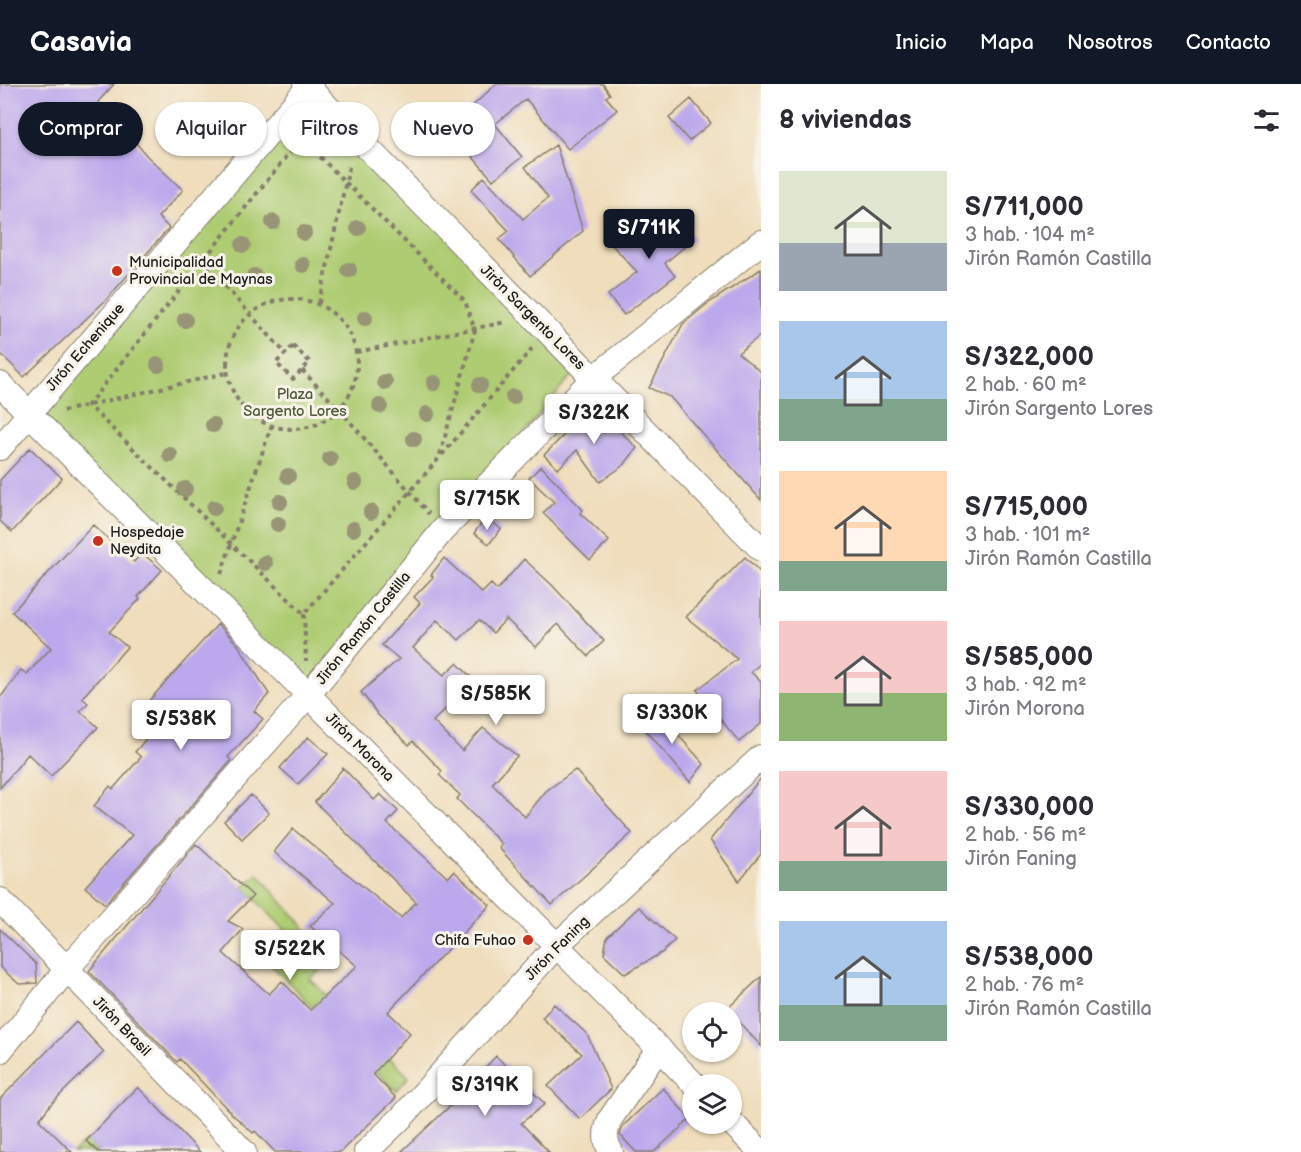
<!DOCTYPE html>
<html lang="es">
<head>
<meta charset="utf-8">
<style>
	:root { --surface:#fff; --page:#f2f2f3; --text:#2b2b33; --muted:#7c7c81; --accent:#111827 }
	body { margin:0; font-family:"Balsamiq Sans",sans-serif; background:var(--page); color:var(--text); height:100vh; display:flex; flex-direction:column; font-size:22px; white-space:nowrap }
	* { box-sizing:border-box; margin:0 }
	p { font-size:20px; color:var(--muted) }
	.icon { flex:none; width:33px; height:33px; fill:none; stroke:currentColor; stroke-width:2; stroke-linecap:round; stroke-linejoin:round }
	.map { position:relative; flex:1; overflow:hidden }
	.side { display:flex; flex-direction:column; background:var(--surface); width:540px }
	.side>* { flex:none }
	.top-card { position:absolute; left:18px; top:18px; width:570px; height:54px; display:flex; gap:12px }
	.controls { position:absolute; left:682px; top:918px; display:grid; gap:12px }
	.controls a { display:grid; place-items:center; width:60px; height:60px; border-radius:50%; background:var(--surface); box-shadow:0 2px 4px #0004; font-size:30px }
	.price { position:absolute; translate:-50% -51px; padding:0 14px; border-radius:6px; background:#fff; color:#222; font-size:20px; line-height:39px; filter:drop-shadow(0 2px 3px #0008) }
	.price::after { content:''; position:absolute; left:50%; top:36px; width:18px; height:14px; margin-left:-9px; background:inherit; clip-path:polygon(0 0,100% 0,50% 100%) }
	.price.active { background:var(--accent); color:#fff }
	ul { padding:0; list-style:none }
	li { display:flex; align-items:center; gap:18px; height:150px; padding:0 18px }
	li span { display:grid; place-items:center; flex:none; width:168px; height:120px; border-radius:0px; color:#555 }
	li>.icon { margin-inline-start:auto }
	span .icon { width:72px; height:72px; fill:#fffc; stroke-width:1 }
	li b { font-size:26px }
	h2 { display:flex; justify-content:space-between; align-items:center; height:72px; padding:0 18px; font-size:26px }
	.tag { padding:0 21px; border-radius:27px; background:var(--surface); box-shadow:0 2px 4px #0004; font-size:21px; line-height:54px }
	.tag.active { background:var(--accent); color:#fff }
	header { display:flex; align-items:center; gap:36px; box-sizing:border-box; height:84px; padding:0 30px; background:var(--accent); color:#fff }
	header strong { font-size:28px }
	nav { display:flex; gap:33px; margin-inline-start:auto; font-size:21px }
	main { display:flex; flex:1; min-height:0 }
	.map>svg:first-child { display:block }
	.grass { fill:url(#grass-tufts); stroke:#657447; stroke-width:1.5 }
	.park { fill:#aecc72; stroke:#657447; stroke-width:1.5 }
	.building { fill:#bca8ec }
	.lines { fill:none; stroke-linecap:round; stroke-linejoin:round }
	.minor-casing { stroke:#867c6c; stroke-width:26 }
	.path { stroke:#867c6c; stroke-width:4; stroke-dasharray:4.5 4.5; stroke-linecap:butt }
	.minor { stroke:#fff; stroke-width:24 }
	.tree { fill:#979574 }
	.poi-dot { fill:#c8321e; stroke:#f7f3e8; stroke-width:2 }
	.labels { text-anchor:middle; stroke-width:6; stroke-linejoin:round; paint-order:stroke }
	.poi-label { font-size:15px; fill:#1c1c1c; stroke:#f7f3e8; text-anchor:start }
	.street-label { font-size:15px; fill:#1c1c1c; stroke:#f7f3e8 }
	.park-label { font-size:15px; fill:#4f5a3a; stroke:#f7f3e8 }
</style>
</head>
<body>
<header>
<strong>Casavia</strong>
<nav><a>Inicio</a><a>Mapa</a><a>Nosotros</a><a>Contacto</a></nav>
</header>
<main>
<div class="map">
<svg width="761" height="1068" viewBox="0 0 761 1068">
	<defs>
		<pattern id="grass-tufts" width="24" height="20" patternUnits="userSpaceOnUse" patternTransform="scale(1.5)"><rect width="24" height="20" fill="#aecc72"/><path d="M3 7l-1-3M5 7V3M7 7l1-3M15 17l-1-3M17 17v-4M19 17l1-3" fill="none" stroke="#95af62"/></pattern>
	</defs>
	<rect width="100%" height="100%" fill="#f7f3e8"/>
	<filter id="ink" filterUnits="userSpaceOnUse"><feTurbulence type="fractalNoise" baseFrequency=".0167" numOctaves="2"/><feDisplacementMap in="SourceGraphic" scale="12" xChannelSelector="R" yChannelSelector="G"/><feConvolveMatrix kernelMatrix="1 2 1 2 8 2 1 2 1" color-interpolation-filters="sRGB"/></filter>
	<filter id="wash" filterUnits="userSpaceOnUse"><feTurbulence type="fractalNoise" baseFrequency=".008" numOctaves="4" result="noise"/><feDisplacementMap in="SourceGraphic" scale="24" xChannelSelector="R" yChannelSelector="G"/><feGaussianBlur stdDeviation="1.35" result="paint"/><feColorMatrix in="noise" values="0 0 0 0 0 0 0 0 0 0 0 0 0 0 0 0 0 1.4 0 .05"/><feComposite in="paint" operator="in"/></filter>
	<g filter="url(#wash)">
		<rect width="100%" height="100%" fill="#efddbb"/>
		<path class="grass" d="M86,1057L99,1068H73Z"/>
		<path class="park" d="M308,4L580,281L308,611L31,334Z
			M258,790L333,877L310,895L409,993L396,1007L271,881L291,852L243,803Z"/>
		<g id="blocks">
			<path class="building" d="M0,0H114L98,18L110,28L147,72L183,106L158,133L169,144L106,216L24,293L0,269Z
				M496,0H603L610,10L606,13L617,26L568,65L526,15L495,40L522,73L493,96L448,45Z
				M691,15L711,39L689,57L669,34Z
				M556,61L583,147L530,192L499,155L509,147L471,106L484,93L523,135L548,114L525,83Z
				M669,127L694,155L665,179L675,192L624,231L608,211L637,188L613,162L634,143L641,151Z
				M761,185V251L738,269L761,288V416L670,313L649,304L683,240L707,220Z
				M594,321L637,364L624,381L600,398L577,366L558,385L544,371Z
				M30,364L62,394L12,448L0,437V396Z
				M541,382L583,426L580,429L609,457L590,476L543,429L554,418L529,394Z
				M486,433L501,445L489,460L474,449Z
				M93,441L134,478L142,469L162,486L138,513L140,515L109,548L127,563L82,614L88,619L80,627L98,643L51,692L28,670L0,704V614L21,586L27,590L51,564L12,528Z
				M745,473L761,489V579L751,588L761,598V640L739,658L697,606L737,575L686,533Z
				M444,474L482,509L491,500L497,506L524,475L552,501L604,557L588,572L558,540L536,563L506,535L493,549L479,536L459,556L437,536L413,564L444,591L457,579L475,597L433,637L462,667L483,644L517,672L492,700L525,733L546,707L575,686L632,749L552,821L499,764L502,760L457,715L460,711L439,691L442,687L413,657L409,661L378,631L361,608L399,575L382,561L420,519L414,513L433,493L431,491Z
				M218,540L238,561L269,610L254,627L263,635L228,673L231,677L105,820L85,803L132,751L94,722L110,702L113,705L141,673L135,668L156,643L139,628Z
				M655,625L704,680L690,698L639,638Z
				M308,653L328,670L298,700L280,684Z
				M343,684L374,716L380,710L398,727L387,739L448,794L454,787L490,821L388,928L410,949L373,990L396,1014L340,1068H275L255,1047L253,1049L232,1030L180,975L177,978L89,887L196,760L253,812L228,837L243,845L223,869L269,910L282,897L310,926L357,882L310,842L335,819L274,768L293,745L401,834L416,818L315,718Z
				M761,694V770L739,797L710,756Z
				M251,711L269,729L242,755L224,737Z
				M639,823L675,856L663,868L625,890L604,870L607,853Z
				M0,845L36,880L37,899L19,900L0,883Z
				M761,893V962L727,925Z
				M554,920L587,950L611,1005L580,1035L548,1002L582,970L542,934Z
				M76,938L104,968L51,1020L39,1036L72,1068H0V1015Z
				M496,972L545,1020L521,1039L549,1068H401L450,1022Z
				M138,1003L200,1068H99L86,1057Z
				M663,1004L690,1035L654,1068H636L620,1051L623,1042Z"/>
		</g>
	</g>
	<g filter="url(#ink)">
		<use href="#blocks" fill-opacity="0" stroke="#867c6c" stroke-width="1.5"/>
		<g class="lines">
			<g class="minor-casing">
				<path id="minor" d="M305,0L761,465
					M0,300L694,1000
					M0,364L311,0
					M0,816L244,1068
					M0,967L67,885L308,611L443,446L594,294L761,158
					M732,1039L761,1068
					M366,1068L402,1033L557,861L761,673
					M611,1068C604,1055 605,1048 610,1035L659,964"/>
			</g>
			<path class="path" d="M301,54L465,217L475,246L439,374L304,530L88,321Z
				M195,169L286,270
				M227 280a65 65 0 1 1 130 0a65 65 0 1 1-130 0Z
				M319,219L350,79
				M293,262L310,278L293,295L276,279Z
				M357,268L506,238
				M302,286L340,326L429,430
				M63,327L226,289
				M442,371L534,262
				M221,490L271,343
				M304,530L306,577"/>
			<use href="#minor" class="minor"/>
		</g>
		<g class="tree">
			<circle cx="273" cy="138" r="8"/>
			<circle cx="358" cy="144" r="8"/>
			<circle cx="304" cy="149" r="8"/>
			<circle cx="243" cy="161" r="8"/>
			<circle cx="303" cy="181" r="8"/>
			<circle cx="349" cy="186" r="8"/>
			<circle cx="254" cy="192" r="8"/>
			<circle cx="365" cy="234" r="8"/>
			<circle cx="185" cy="236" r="8"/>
			<circle cx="158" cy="281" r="8"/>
			<circle cx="385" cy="298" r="8"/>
			<circle cx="434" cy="299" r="8"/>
			<circle cx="480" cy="301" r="8"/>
			<circle cx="513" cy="313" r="8"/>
			<circle cx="380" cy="322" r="8"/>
			<circle cx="427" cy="330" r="8"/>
			<circle cx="213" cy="341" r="8"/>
			<circle cx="414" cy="355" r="8"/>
			<circle cx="170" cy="371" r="8"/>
			<circle cx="330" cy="375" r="8"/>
			<circle cx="288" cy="392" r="8"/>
			<circle cx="355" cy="398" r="8"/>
			<circle cx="185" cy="405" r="8"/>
			<circle cx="280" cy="418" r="8"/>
			<circle cx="214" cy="424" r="8"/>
			<circle cx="371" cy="428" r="8"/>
			<circle cx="278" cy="440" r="8"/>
			<circle cx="353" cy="445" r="8"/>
			<circle cx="265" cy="479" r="8"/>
		</g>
	</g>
	<g class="poi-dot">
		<circle cx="117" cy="187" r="6"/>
		<circle cx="98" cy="457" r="6"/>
		<circle cx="528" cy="856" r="6"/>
	</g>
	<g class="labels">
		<g class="poi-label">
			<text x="129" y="183">Municipalidad<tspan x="129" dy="17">Provincial de Maynas</tspan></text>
			<text x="110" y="453">Hospedaje<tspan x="110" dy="17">Neydita</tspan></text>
			<text x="516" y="861" text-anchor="end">Chifa Fuhao</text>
		</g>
		<g class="street-label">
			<text transform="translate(533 233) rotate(45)" y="5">Jirón Sargento Lores</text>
			<text transform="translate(85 263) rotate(-49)" y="5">Jirón Echenique</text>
			<text transform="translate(363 544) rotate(-51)" y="5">Jirón Ramón Castilla</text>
			<text transform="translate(360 663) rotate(45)" y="5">Jirón Morona</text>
			<text transform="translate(557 864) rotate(-45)" y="5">Jirón Faning</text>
			<text transform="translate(122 942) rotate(46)" y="5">Jirón Brasil</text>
		</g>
		<g class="park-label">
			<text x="295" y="315">Plaza<tspan x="295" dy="17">Sargento Lores</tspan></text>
		</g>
	</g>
</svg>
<div class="controls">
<a><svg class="icon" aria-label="locate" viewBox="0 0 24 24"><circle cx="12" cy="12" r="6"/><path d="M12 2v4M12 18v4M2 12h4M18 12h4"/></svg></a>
<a><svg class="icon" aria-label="layers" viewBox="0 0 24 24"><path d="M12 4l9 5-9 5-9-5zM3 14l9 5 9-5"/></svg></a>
</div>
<b class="price active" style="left:649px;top:176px">S/711K</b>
<b class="price" style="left:594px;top:361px">S/322K</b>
<b class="price" style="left:487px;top:447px">S/715K</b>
<b class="price" style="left:496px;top:642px">S/585K</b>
<b class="price" style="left:672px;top:661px">S/330K</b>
<b class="price" style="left:181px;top:667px">S/538K</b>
<b class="price" style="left:290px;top:897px">S/522K</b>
<b class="price" style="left:485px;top:1033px">S/319K</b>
<div class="top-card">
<a class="tag active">Comprar</a>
<a class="tag">Alquilar</a>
<a class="tag">Filtros</a>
<a class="tag">Nuevo</a>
</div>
</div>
<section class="side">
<h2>8 viviendas<svg class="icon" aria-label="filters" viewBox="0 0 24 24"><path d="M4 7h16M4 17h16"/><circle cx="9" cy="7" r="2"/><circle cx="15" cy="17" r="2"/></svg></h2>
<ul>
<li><span style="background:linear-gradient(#dfe7d0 60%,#9aa5b1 0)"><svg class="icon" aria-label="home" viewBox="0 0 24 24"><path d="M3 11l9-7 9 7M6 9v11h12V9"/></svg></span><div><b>S/711,000</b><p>3 hab. · 104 m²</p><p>Jirón Ramón Castilla</p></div></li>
<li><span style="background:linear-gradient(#a9c7e8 65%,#7fa58c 0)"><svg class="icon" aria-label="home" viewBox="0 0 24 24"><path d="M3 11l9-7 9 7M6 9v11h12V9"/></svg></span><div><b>S/322,000</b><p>2 hab. · 60 m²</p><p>Jirón Sargento Lores</p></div></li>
<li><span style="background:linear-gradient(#ffd9b3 75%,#7fa58c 0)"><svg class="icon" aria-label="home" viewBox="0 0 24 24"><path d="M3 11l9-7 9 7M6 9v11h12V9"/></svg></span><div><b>S/715,000</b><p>3 hab. · 101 m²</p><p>Jirón Ramón Castilla</p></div></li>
<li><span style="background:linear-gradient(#f6c9c9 60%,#8fb573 0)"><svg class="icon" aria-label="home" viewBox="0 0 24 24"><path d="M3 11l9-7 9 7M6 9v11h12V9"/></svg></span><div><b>S/585,000</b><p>3 hab. · 92 m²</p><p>Jirón Morona</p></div></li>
<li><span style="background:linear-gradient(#f6c9c9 75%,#7fa58c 0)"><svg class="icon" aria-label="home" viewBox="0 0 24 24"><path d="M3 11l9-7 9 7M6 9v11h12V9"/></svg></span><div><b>S/330,000</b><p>2 hab. · 56 m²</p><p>Jirón Faning</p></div></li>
<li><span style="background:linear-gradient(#a9c7e8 70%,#7fa58c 0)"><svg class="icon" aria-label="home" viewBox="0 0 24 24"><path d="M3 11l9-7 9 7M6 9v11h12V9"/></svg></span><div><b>S/538,000</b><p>2 hab. · 76 m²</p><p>Jirón Ramón Castilla</p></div></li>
</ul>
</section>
</main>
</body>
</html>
